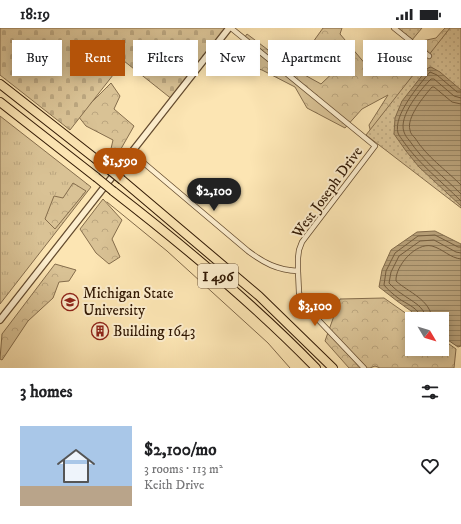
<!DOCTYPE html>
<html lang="en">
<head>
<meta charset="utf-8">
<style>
	:root { --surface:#fff; --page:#f2f2f2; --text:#202124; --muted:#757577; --line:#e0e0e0; --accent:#b45309 }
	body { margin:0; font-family:"IM FELL DW Pica",serif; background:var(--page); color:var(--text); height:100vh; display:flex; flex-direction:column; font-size:15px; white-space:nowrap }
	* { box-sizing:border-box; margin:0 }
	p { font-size:13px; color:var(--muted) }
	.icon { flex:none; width:22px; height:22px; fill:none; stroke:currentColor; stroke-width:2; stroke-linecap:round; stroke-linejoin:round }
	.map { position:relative; height:340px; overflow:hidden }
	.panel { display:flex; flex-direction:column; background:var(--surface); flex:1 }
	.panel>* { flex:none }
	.banner { position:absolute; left:12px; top:12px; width:437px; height:36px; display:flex; gap:8px }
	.needle { width:26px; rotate:128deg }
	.fabs { position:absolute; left:405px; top:284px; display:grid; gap:8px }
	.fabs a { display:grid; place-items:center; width:44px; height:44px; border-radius:0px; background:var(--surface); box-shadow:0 2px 10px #0003; font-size:20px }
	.price { position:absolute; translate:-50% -34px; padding:0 9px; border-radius:14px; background:var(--accent); color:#fff; font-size:13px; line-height:26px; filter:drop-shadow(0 1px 2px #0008) }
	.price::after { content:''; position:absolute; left:50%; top:24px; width:12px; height:9px; margin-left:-6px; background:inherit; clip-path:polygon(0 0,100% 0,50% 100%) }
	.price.on { background:#222; color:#fff }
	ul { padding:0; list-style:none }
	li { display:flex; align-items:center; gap:12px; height:100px; padding:0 20px }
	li+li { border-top:1px solid var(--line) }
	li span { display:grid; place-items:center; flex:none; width:112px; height:80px; border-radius:0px; color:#555 }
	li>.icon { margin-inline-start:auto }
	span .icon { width:48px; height:48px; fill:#fffc; stroke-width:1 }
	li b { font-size:17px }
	h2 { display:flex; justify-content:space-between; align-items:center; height:48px; padding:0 20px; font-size:17px }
	.chip { padding:0 14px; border-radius:0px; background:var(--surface); box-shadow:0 2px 10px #0003; font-size:14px; line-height:36px }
	.chip.on { background:var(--accent); color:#fff }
	.status { display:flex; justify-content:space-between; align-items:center; height:28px; padding:0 20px; background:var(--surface); direction:ltr }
	.status svg { height:11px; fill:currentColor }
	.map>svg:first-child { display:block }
	.grass { fill:url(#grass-tufts); stroke:#856d4c }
	.forest { fill:url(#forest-crowns); stroke:#856d4c }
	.cemetery { fill:url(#cemetery-stones); stroke:#856d4c }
	.park { fill:url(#park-dots); stroke:#856d4c }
	.water { fill:url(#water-rules); stroke:#816949 }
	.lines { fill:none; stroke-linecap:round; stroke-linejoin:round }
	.shore { stroke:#745c3d; stroke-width:1 }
	.stream { stroke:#816949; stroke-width:1 }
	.minor-casing { stroke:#644b2f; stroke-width:6 }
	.tertiary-casing { stroke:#644b2f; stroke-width:8 }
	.motorway-casing { stroke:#311803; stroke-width:10 }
	.minor { stroke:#fdeece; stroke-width:4.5 }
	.tertiary { stroke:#fdeece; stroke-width:5.5 }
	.motorway { stroke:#fce5b3; stroke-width:8 }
	.motorway-bridge-casing { stroke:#311803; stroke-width:10; stroke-linecap:butt }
	.motorway-bridge { stroke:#fce5b3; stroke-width:8 }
	.labels { text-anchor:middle; stroke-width:4; stroke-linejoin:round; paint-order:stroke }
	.shield { fill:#fdeece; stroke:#6e5840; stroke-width:1 }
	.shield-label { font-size:14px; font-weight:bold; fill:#311803 }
	.street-label { font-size:15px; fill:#311803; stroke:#fdeece }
	.poi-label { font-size:15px; fill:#311803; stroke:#fdeece; text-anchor:start }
</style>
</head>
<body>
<div class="status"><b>18:19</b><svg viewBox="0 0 49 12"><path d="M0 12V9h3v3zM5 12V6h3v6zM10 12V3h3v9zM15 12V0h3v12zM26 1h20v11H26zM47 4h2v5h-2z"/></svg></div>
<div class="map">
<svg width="461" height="340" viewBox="0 0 461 340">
	<defs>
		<pattern id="grass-tufts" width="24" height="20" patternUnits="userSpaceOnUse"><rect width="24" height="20" fill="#d9c295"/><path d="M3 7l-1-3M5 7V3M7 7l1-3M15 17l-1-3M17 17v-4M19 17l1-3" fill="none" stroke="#bba67f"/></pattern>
		<pattern id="forest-crowns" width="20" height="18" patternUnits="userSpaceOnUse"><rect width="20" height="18" fill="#d9c295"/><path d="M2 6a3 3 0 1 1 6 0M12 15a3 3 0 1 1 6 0" fill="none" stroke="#bba67f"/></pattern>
		<pattern id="cemetery-stones" width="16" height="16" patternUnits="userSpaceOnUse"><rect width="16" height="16" fill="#d9c295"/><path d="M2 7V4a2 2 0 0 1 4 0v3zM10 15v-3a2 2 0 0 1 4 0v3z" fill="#bba67f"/></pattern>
		<pattern id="park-dots" width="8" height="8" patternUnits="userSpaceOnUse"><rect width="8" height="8" fill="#d9c295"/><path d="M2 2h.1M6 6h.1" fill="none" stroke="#bba67f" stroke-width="1.8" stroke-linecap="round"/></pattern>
		<pattern id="water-rules" width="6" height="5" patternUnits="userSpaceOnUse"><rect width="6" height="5" fill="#b79f77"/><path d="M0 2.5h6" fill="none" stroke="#95815f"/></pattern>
	</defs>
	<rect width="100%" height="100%" fill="#fce5b3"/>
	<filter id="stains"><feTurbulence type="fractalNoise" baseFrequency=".005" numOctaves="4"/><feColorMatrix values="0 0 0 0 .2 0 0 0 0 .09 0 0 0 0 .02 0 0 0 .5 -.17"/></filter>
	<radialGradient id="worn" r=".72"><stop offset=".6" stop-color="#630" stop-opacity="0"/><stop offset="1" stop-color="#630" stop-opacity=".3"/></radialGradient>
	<path class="grass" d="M0,88L91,159L0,276Z"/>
	<path class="forest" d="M323,0H342L340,6L367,38L394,40L417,14L436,10L445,0H461L371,105L369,97L388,67L362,81L345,100L307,80L295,59L262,42L228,32L247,6L292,40L321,56L340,38L313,14Z
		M111,55L120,68L114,81L134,98L118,126L110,125L113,112L86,98L78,88Z
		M73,155L86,163L55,201L45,191L54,168L63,170Z
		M103,171L122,192L112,211L120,229L109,236L96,225L80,201Z
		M55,236L76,242L69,253L59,254L53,270L28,293L2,332L0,331L2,306Z
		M384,270L414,291H412V321H442V311L456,321L454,340H380L375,338L370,340H349L325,313L340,271Z"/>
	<path class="cemetery" d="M0,0H228L173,72L124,33L70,102L0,47Z"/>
	<path class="park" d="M397,0H422L412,12Z
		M450,0H461V180L366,107Z"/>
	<path class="water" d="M431,39L440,44L461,62V178L419,139L406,123L394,106L395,90L402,73L428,40Z
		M435,203L461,216V318L458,319L442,308V291H418L411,283L397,273L379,259L382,242L391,222L417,204Z"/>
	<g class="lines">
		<path class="shore" d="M461,64H457L437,47L430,44C419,57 393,87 398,105C399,108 402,111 403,113C419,136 441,153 461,173
			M461,70L454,68L434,51H431C421,61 398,88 404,104C405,107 407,110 409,112C423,133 443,148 461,166
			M461,76L452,74L434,59H432C424,68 406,90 410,102C410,105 413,108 415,110C427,129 445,141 461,157
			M421,291C420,280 406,276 398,270C393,266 388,262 384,257L386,243L395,225L418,208L435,207L458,219H461
			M426,291C425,278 411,273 402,266C397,263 393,259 389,255L391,244L399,228L420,213L434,212L456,224L461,225
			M432,291C431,272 408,264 396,253C395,238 416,214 432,218C443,221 450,230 461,231"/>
		<path class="stream" d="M107,174L167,223L268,315L290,340"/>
		<g class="minor-casing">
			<path id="minor" d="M231,0L375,118L308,206L302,214L299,222L298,230V243L299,265L308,281L364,340
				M394,0L429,28
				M132,125L248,223C264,235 277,242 298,243"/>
		</g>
		<g class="tertiary-casing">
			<path id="tertiary" d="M0,292L229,0"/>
		</g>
		<g class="motorway-casing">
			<path id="motorway" d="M0,56L106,139
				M0,74L96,149
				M122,152L259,268L333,340
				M113,163C184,218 253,275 316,340"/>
		</g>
		<use href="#minor" class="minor"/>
		<use href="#tertiary" class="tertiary"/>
		<use href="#motorway" class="motorway"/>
		<g class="motorway-bridge-casing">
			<path id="motorway-bridge" d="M106,139L122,152
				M96,149L113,163"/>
		</g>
		<use href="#motorway-bridge" class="motorway-bridge"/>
	</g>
	<defs>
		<g id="university-ring" transform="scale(0.9)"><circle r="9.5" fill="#fdeece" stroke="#8f2418" stroke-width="1.5"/><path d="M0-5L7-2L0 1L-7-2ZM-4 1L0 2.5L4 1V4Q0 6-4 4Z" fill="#8f2418"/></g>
		<g id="building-ring" transform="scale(0.9)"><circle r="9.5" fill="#fdeece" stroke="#8f2418" stroke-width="1.5"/><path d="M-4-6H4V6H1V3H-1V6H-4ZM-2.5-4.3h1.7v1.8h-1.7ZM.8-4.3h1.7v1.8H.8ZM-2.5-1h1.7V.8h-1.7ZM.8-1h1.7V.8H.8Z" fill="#8f2418"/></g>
	</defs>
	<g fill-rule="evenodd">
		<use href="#university-ring" x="70" y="274"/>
		<use href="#building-ring" x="100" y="303"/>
	</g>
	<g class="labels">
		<rect class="shield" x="198" y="236" width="40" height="24" rx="3"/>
		<g class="shield-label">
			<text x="218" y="253">I 496</text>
		</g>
		<g class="street-label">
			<text transform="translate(327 164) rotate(-54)" y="5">West Joseph Drive</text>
		</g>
		<g class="poi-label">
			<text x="83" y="270">Michigan State<tspan x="83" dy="17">University</tspan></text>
			<text x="113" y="308">Building 1643</text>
		</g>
	</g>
	<rect width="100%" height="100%" filter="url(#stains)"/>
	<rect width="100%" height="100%" fill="url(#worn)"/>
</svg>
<div class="fabs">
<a><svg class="needle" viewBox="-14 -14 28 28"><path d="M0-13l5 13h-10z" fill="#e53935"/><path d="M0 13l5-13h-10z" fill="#757577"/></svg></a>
</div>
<b class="price" style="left:120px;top:154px">$1,590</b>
<b class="price on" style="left:214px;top:184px">$2,100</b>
<b class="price" style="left:315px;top:299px">$3,100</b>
<div class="banner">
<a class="chip">Buy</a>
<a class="chip on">Rent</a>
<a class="chip">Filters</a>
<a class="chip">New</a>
<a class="chip">Apartment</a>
<a class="chip">House</a>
</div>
</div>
<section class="panel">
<h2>3 homes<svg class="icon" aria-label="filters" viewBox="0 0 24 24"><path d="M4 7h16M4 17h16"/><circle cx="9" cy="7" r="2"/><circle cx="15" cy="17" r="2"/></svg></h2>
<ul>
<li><span style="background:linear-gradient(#a9c7e8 75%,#b9a48a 0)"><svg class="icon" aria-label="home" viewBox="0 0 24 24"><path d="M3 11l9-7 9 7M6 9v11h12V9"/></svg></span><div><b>$2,100/mo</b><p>3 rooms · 113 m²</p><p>Keith Drive</p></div><svg class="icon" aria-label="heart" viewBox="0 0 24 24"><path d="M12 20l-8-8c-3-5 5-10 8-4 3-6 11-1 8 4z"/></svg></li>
</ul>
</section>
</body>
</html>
